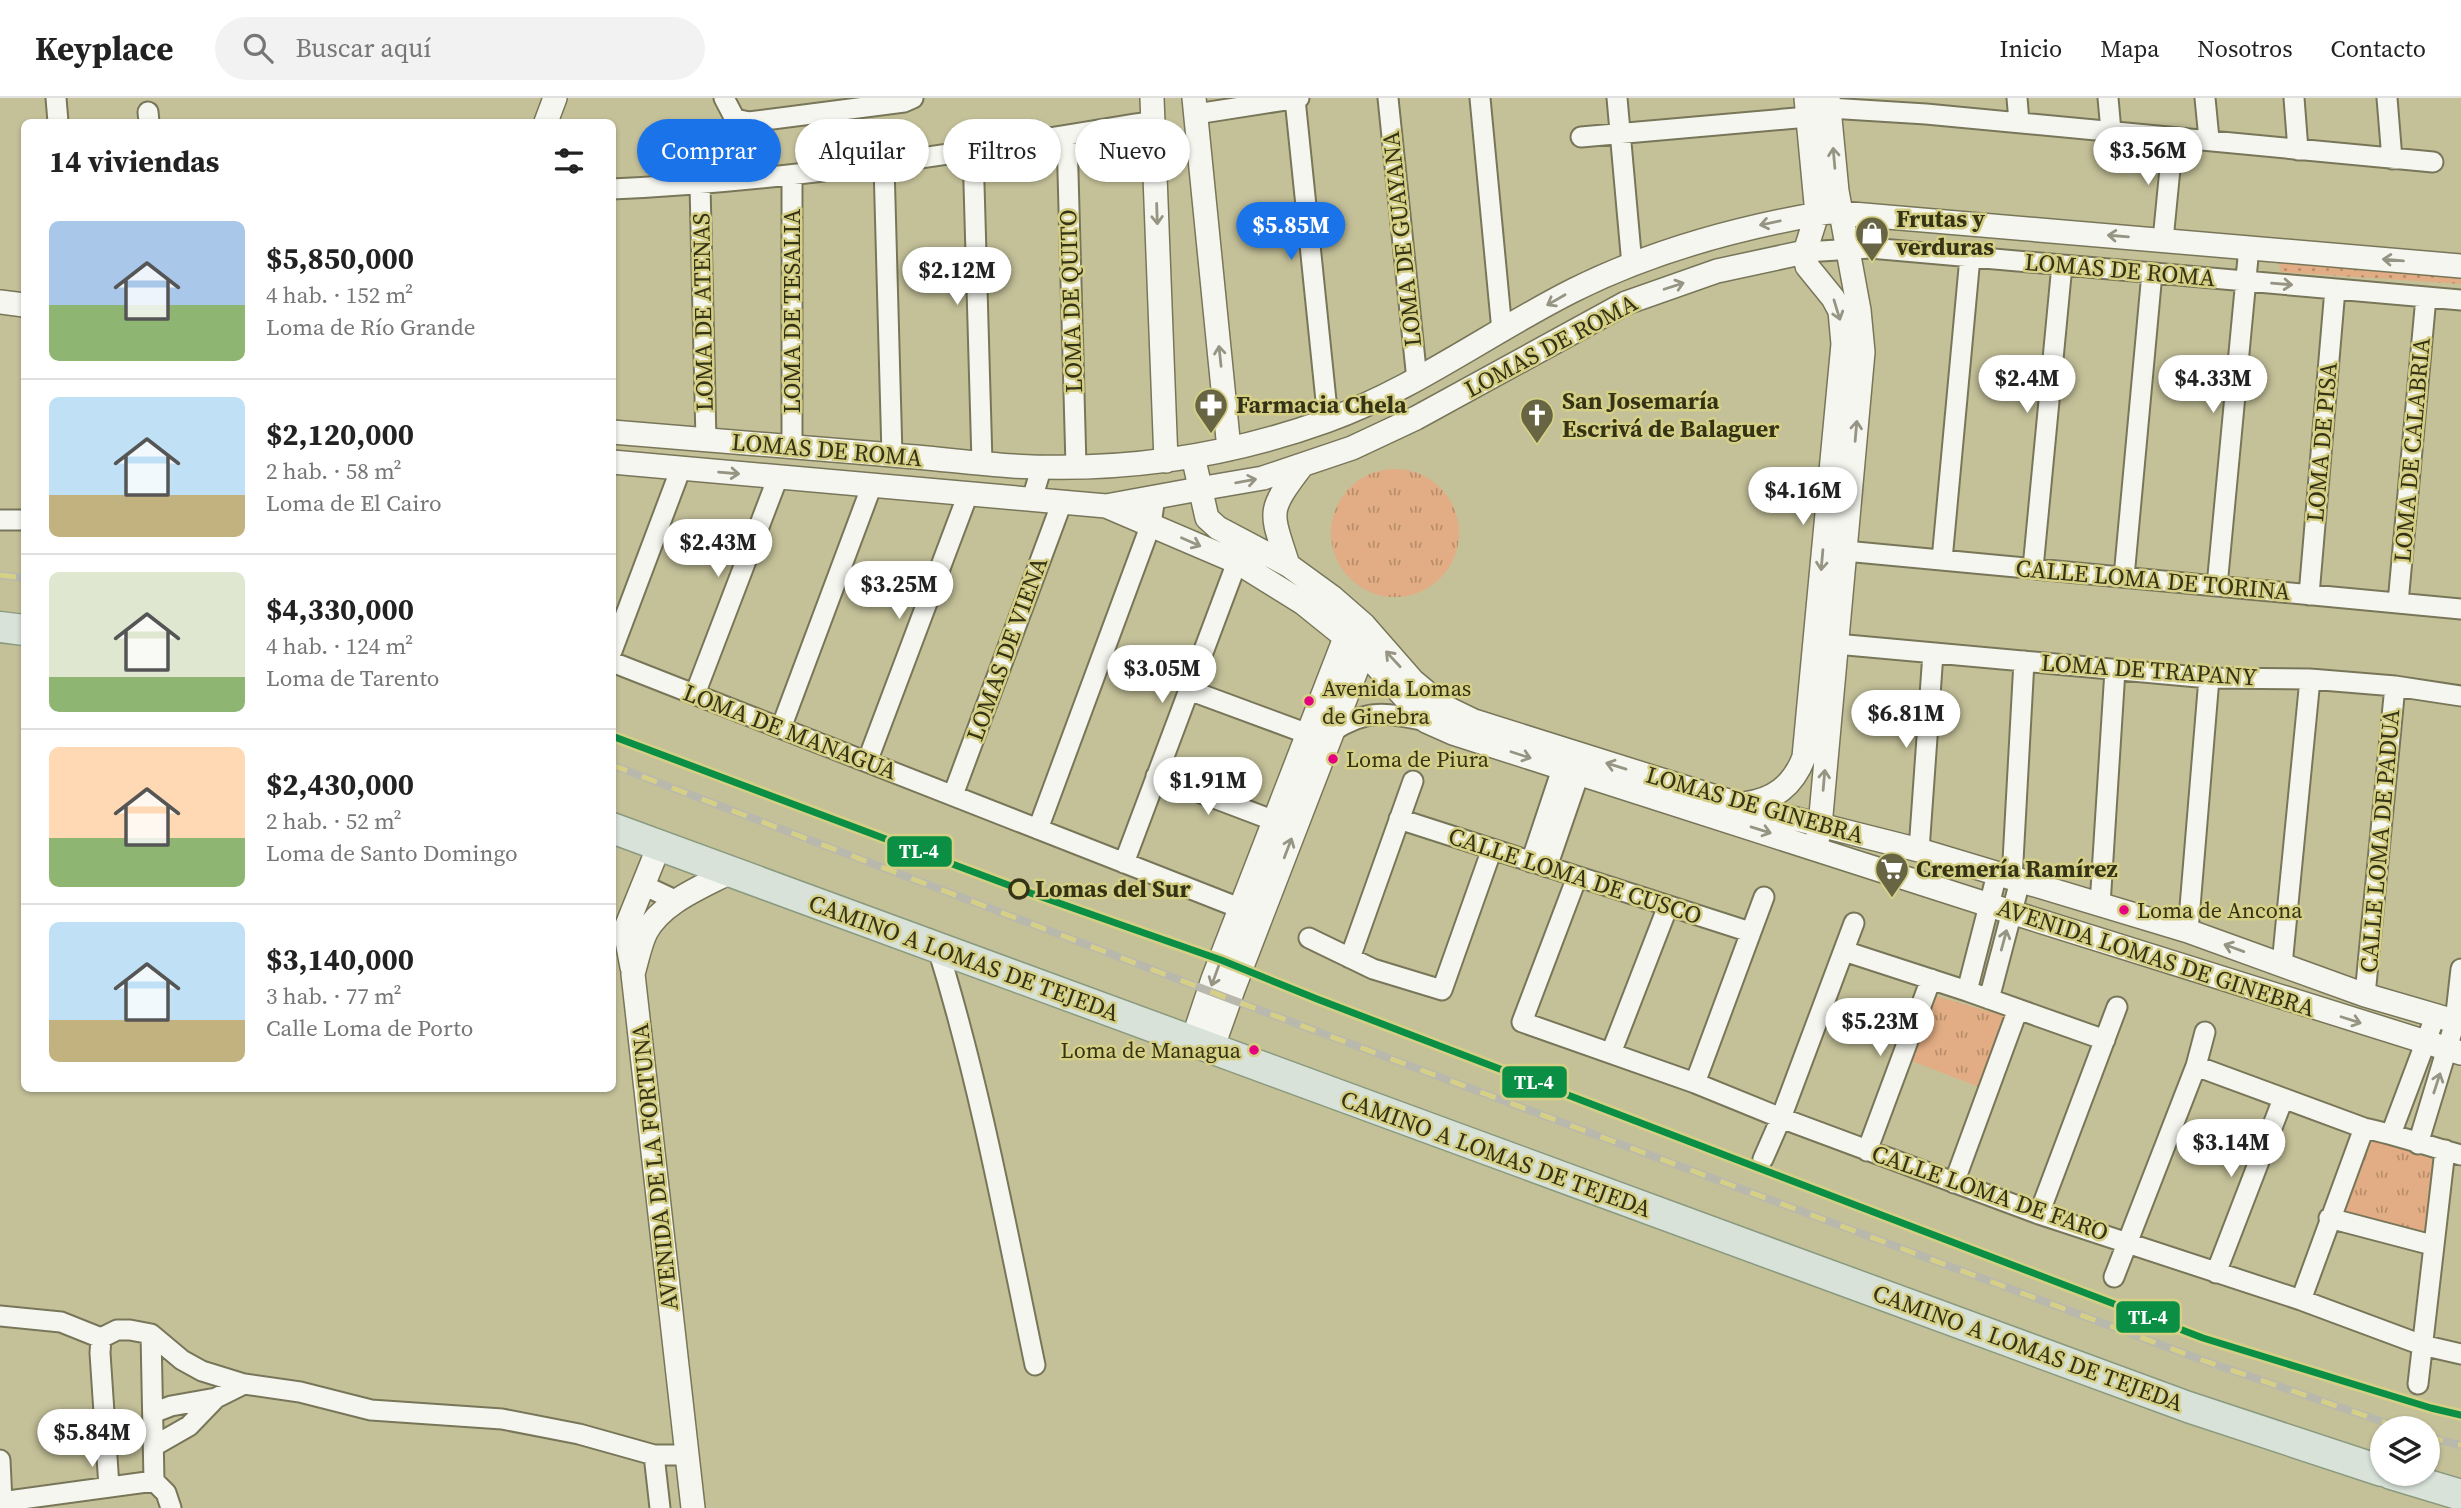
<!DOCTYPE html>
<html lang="es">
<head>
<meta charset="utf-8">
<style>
	:root { --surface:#fff; --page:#f2f2f2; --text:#222; --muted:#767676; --line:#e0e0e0; --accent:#1a73e8 }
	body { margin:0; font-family:"Source Serif 4",serif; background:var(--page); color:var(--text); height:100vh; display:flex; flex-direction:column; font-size:26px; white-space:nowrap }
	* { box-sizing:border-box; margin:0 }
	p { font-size:23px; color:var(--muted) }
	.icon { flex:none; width:38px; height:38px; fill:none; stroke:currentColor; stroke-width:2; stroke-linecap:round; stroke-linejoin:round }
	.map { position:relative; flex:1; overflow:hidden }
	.side { position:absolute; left:21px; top:21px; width:595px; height:973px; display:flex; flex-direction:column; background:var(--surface); border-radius:10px; box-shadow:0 2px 5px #0004 }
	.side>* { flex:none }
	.guide { position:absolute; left:637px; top:21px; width:665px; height:63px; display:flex; gap:14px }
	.buttons { position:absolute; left:2370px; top:1318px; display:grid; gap:14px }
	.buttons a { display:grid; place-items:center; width:70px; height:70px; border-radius:50%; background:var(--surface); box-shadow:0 2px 5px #0004; font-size:35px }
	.price { position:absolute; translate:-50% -60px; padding:0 16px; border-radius:24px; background:#fff; color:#222; font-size:23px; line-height:46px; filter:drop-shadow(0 2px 4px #0008) }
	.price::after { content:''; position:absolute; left:50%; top:42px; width:21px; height:16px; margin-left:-10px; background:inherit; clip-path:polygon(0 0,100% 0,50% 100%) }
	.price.active { background:var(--accent); color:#fff }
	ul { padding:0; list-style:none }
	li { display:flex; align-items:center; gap:21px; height:175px; padding:0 28px }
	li+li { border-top:2px solid var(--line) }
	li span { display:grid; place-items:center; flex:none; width:196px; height:140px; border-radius:10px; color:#555 }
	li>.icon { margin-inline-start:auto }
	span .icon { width:84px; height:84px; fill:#fffc; stroke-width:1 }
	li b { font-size:30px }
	h2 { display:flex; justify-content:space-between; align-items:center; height:84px; padding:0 28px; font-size:30px }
	.pill { padding:0 24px; border-radius:32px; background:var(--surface); box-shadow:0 2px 5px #0004; font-size:24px; line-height:63px }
	.pill.active { background:var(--accent); color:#fff }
	header { display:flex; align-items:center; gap:42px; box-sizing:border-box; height:98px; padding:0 35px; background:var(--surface); border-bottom:2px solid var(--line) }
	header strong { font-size:33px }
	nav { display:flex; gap:38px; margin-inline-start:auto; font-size:24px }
	.search { width:490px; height:63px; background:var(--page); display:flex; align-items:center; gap:18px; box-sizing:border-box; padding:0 24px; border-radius:38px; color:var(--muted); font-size:26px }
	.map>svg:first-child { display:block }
	.grass { fill:url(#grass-dots) }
	.park { fill:url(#park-tufts) }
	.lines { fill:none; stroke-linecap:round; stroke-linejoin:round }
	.minor-casing { stroke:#787659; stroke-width:23 }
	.tertiary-casing { stroke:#787659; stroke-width:26 }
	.primary-casing { stroke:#8a9a7f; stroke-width:33 }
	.minor { stroke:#f6f6f0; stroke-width:19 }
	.tertiary { stroke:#f6f6f0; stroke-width:23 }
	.primary { stroke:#d8e2d9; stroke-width:30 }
	.rail-casing { stroke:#b9b8ad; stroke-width:8 }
	.rail { stroke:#d6d087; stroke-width:5; stroke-dasharray:16; stroke-linecap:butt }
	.rail-1-casing { stroke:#d6d087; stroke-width:12 }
	.rail-1 { stroke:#0b8f45; stroke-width:7 }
	.oneway { stroke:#969482 }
	.bus-dot { fill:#e5007d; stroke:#d6d087; stroke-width:2.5 }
	.stop-dot { fill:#d6d087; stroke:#353315; stroke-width:3.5 }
	.labels { text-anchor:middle; stroke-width:5; stroke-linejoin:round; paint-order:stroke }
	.bus-label { font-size:22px; fill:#353315; stroke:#d6d087; text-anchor:start }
	.poi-label { font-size:24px; font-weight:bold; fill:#353315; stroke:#d6d087; text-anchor:start }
	.street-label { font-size:24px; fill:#353315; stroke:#d6d087 }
	.stop-label { font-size:24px; font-weight:bold; fill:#353315; stroke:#d6d087; text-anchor:start }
	.line-badge { stroke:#d6d087; stroke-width:2.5 }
	.badge-label { font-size:19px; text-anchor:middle; font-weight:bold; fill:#fff }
</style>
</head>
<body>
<header>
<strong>Keyplace</strong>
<div class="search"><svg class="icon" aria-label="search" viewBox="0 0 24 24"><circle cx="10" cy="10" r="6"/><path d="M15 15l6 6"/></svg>Buscar aquí</div>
<nav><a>Inicio</a><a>Mapa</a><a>Nosotros</a><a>Contacto</a></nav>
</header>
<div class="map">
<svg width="2461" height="1410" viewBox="0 0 2461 1410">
	<defs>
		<pattern id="grass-dots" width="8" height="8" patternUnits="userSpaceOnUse" patternTransform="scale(1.75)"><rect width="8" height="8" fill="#e2ad84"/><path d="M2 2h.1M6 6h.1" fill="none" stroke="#b88d6b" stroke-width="1.8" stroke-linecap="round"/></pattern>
		<pattern id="park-tufts" width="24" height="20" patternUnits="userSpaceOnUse" patternTransform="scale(1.75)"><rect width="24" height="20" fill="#e2ad84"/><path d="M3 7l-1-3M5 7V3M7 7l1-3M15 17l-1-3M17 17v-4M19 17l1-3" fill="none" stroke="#b88d6b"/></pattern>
	</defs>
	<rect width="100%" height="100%" fill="#c4c199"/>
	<path class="grass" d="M2277,155L2461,170V186L2281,174Z"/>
	<path class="park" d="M1331 435a64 64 0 1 1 128 0a64 64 0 1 1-128 0Z
		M1936,898L2008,919L1979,989L1909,962Z
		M2372,1034L2442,1057L2430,1139L2344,1117Z"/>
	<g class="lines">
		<g class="minor-casing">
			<path id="minor" d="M56,0L58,24
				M724,0L735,21L749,24L904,4L913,0
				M1388,0L1417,282
				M1480,0L1502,233
				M1617,0L1632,167
				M2017,0L2019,24
				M2108,0L2111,33
				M2205,0L2209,41
				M2294,0L2298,52
				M2387,0L2392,61
				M1295,1L1328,322
				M1829,10L1926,16L2433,64
				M148,14L149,24
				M1196,16L1299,0
				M1067,38L1076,368
				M1581,39L1808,19
				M973,52L982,364
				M884,67L892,357
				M700,87L706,342
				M612,91C796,83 972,53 1153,23
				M2163,142L2173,40
				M1805,154L1870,150L2461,202
				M792,349V78
				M1032,401L1042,368
				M0,422H24
				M1845,453L2461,511
				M1942,462L1970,159
				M2033,470L2062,167
				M2124,479L2152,175
				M2217,488L2249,149
				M2309,497L2335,191
				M2398,505L2426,199
				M1836,546L2209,580L2310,581L2395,588L2461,598
				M612,553L681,370
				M612,564L1242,811
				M1189,592L1308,636
				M695,596L778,379
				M781,630L872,387
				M1333,633C1367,610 1388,615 1426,623
				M867,664L968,396
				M1156,678L1275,723
				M953,697L1062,404
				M1399,721L1750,834
				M1038,731L1151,426L1155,399
				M1919,752L1933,555
				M1531,764L1562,671
				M1124,765L1237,464
				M1547,769L1579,676
				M1577,779L1522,924L1695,985L1781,1020L2039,1116L2301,1202L2422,1247L2461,1256
				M2012,781L2024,563
				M643,787L677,803
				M2100,807L2115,572
				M2188,833L2209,580
				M1309,840L1373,871L1442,892L1492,751
				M938,851C980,987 1006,1128 1035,1267
				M1844,853L1967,893L2105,942
				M1350,860L1413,683
				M2282,867L2310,581
				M1967,893L1997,776
				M2365,897L2395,588
				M1989,901L2020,783
				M1611,955L1668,808
				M2196,968L2364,1030C2397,1037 2428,1048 2461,1057
				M1695,985L1764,799
				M2391,1036L2435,919
				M2418,1046L2455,924L2461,871
				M1867,1053L1931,881
				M1763,1061L1781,1020L1854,825
				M1954,1085L2018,911
				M2039,1116L2117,909
				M2329,1120L2432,1147
				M2216,1175L2283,1001
				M2114,1179L2196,968L2205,934
				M2301,1202L2364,1030
				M0,1218L61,1224L101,1240
				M151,1236L154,1383
				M2418,1286L2445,1052
				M153,1315L171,1308L216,1300L244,1286
				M154,1348L189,1328L216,1300
				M654,1357L660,1410
				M0,1362L2,1404
				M109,1389L100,1255L101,1240L117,1232H130L151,1236L182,1262L202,1273L244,1286L300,1294L371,1312L502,1321L579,1336L654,1357H686
				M0,1404L154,1383L166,1395L171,1410"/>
		</g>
		<g class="tertiary-casing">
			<path id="tertiary" d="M1152,0L1166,363
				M1194,0L1229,351
				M546,24L555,0
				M0,204L24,207
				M612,334C706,342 799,349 892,357C932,360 972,365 1013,368C1119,374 1226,359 1326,323C1415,291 1490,234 1574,192C1654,152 1740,129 1829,114L2461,168
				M1193,358L1207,420L1218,430L1288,467L1332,499L1364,527L1413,583L1443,608L1474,623L1741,707L1919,752L2188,833L2365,897L2461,925
				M612,364L1106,408L1199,391L1263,380L1352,350L1416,320L1626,205L1717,173L1805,154
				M1106,408L1237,464L1303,505L1365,555L1426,623L1453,635L2011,814L2461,955
				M1288,467C1271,413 1266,415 1301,369
				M1744,706C1774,702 1793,688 1804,659L1843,246L1840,213L1833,200L1807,168L1805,154L1817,116L1806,0
				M1817,743L1820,728L1863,254L1859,212L1837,93L1828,0
				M632,869L625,832L659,748
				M1192,944L1213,881L1350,527
				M1212,951L1234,889L1368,542
				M693,1410L633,876C637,862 640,846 646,834C662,804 702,789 730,774"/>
		</g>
		<g class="primary-casing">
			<path id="primary" d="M0,529L24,532
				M612,730L2188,1309L2382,1373
				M2391,1376L2461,1397"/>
		</g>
		<use href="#minor" class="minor"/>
		<use href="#tertiary" class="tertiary"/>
		<use href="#primary" class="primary"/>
		<g class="rail-casing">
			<path id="rail" d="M0,477L24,480
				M612,667L1230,901L2202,1262L2401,1330
				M2427,1339L2461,1347"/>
		</g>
		<use href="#rail" class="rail"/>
		<g class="rail-1-casing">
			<path id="rail-1" d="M612,638L1019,791L1221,862L1317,901L2203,1240L2431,1310L2461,1317"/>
		</g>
		<use href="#rail-1" class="rail-1"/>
	</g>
	<defs><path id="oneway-shaft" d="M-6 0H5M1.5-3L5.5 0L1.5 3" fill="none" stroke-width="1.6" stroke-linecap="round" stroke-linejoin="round" transform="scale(1.75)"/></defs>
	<g class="oneway">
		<use href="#oneway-shaft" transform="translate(1834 60) rotate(-95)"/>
		<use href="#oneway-shaft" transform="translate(1157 116) rotate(88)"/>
		<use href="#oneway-shaft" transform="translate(1770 125) rotate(168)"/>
		<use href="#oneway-shaft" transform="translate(2118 138) rotate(-175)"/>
		<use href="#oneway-shaft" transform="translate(2393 162) rotate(-175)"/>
		<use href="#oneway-shaft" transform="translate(2282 186) rotate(5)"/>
		<use href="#oneway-shaft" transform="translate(1674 188) rotate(-18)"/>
		<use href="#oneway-shaft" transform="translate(1556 202) rotate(150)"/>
		<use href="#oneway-shaft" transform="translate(1837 212) rotate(73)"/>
		<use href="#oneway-shaft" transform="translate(1220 258) rotate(-96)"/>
		<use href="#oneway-shaft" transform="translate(1856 333) rotate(-85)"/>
		<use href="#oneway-shaft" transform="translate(729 375) rotate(5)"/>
		<use href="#oneway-shaft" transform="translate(1246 383) rotate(-10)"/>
		<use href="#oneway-shaft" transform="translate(1191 444) rotate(24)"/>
		<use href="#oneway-shaft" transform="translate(1822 462) rotate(95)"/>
		<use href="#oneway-shaft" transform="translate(1393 561) rotate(-133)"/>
		<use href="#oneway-shaft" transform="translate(1521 657) rotate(18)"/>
		<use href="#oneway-shaft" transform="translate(1616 668) rotate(-163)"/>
		<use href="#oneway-shaft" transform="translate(1824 682) rotate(-85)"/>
		<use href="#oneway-shaft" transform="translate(1761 732) rotate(17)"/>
		<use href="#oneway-shaft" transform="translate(1288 750) rotate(-69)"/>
		<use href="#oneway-shaft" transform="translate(2004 842) rotate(-75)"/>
		<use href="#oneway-shaft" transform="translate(2234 850) rotate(-160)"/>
		<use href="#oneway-shaft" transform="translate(1215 878) rotate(110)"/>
		<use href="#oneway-shaft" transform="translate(2351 922) rotate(18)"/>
		<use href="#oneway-shaft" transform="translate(2437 985) rotate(-72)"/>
	</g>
	<defs>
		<g id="shop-pin" transform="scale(1.75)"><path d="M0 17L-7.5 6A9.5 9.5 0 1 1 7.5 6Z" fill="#676543" stroke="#d6d087"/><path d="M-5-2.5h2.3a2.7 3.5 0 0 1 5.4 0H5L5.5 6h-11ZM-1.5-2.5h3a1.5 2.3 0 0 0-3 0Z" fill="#fff"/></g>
		<g id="pharmacy-pin" transform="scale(1.75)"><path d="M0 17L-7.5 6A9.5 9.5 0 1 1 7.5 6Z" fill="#676543" stroke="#d6d087"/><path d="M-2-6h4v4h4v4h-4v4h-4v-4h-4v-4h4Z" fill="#fff"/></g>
		<g id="church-pin" transform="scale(1.75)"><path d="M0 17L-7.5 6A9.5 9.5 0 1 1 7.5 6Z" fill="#676543" stroke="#d6d087"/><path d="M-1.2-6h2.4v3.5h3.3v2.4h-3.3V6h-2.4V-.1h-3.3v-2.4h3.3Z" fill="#fff"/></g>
		<g id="supermarket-pin" transform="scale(1.75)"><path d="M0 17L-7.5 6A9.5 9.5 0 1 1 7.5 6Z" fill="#676543" stroke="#d6d087"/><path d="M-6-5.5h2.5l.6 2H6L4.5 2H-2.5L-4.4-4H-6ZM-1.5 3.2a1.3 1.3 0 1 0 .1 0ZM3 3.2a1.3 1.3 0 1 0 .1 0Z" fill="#fff"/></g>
	</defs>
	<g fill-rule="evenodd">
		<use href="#shop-pin" x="1872" y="135"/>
		<use href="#pharmacy-pin" x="1211" y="307"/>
		<use href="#church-pin" x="1537" y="317"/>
		<use href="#supermarket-pin" x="1892" y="771"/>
	</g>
	<g class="bus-dot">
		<circle cx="1309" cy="603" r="6"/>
		<circle cx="1333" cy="661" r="6"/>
		<circle cx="2124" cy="812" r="6"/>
		<circle cx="1254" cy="952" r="6"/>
	</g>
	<circle class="stop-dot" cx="1019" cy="791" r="9"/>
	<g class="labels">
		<g class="bus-label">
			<text x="1322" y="598">Avenida Lomas<tspan x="1322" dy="28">de Ginebra</tspan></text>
			<text x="1346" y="669">Loma de Piura</text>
			<text x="2137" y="820">Loma de Ancona</text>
			<text x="1241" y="960" text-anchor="end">Loma de Managua</text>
		</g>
		<g class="poi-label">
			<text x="1896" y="129">Frutas y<tspan x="1896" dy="28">verduras</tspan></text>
			<text x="1562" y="311">San Josemaría<tspan x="1562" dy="28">Escrivá de Balaguer</tspan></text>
			<text x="1236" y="315">Farmacia Chela</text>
			<text x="1916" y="779">Cremería Ramírez</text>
		</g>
		<g class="street-label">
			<text transform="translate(1402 141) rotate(-96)" y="8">LOMA DE GUAYANA</text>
			<text transform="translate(2120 172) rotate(5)" y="8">LOMAS DE ROMA</text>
			<text transform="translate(1071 203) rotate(-92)" y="8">LOMA DE QUITO</text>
			<text transform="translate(792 213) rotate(-90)" y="8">LOMA DE TESALIA</text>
			<text transform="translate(703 214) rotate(-91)" y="8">LOMA DE ATENAS</text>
			<text transform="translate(1551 248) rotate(-28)" y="8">LOMAS DE ROMA</text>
			<text transform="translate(2322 344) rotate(-85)" y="8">LOMA DE PISA</text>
			<text transform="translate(827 352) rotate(5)" y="8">LOMAS DE ROMA</text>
			<text transform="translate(2412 352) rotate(-85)" y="8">LOMA DE CALABRIA</text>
			<text transform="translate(2153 482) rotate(5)" y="8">CALLE LOMA DE TORINA</text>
			<text transform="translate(1007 551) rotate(-70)" y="8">LOMAS DE VIENA</text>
			<text transform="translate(2149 572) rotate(4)" y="8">LOMA DE TRAPANY</text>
			<text transform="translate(790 634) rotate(21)" y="8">LOMA DE MANAGUA</text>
			<text transform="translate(1755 707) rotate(16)" y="8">LOMAS DE GINEBRA</text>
			<text transform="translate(2380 743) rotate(-85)" y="8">CALLE LOMA DE PADUA</text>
			<text transform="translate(1575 778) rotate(18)" y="8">CALLE LOMA DE CUSCO</text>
			<text transform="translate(964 860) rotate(20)" y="8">CAMINO A LOMAS DE TEJEDA</text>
			<text transform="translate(2156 860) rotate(18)" y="8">AVENIDA LOMAS DE GINEBRA</text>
			<text transform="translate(1496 1056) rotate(20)" y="8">CAMINO A LOMAS DE TEJEDA</text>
			<text transform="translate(655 1069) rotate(-96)" y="8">AVENIDA DE LA FORTUNA</text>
			<text transform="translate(1990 1095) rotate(19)" y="8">CALLE LOMA DE FARO</text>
			<text transform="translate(2028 1250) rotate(20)" y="8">CAMINO A LOMAS DE TEJEDA</text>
		</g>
		<g class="stop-label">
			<text x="1035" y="799">Lomas del Sur</text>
		</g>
	</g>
	<g class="line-badge">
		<rect x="886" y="737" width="67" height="33" rx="7" fill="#0b8f45"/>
		<rect x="1501" y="967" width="67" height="34" rx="7" fill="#0b8f45"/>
		<rect x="2115" y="1202" width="66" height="34" rx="7" fill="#0b8f45"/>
	</g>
	<g class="badge-label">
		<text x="919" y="760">TL-4</text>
		<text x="1534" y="991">TL-4</text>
		<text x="2148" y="1226">TL-4</text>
	</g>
</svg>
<div class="buttons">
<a><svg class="icon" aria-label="layers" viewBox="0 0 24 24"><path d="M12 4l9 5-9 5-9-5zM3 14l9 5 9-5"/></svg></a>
</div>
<b class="price" style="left:2148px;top:89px">$3.56M</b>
<b class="price active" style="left:1291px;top:164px">$5.85M</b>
<b class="price" style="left:957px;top:209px">$2.12M</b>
<b class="price" style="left:2027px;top:317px">$2.4M</b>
<b class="price" style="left:2213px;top:317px">$4.33M</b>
<b class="price" style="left:1803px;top:429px">$4.16M</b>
<b class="price" style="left:718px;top:481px">$2.43M</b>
<b class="price" style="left:899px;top:523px">$3.25M</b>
<b class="price" style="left:1162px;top:607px">$3.05M</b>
<b class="price" style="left:1906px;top:652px">$6.81M</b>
<b class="price" style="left:1208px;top:719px">$1.91M</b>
<b class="price" style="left:1880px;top:960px">$5.23M</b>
<b class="price" style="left:2231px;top:1081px">$3.14M</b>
<b class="price" style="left:92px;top:1371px">$5.84M</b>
<div class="guide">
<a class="pill active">Comprar</a>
<a class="pill">Alquilar</a>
<a class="pill">Filtros</a>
<a class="pill">Nuevo</a>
</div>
<section class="side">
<h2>14 viviendas<svg class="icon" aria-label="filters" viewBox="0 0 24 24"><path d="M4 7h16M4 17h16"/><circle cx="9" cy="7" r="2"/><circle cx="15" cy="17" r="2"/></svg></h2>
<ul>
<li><span style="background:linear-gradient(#a9c7e8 60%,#8fb573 0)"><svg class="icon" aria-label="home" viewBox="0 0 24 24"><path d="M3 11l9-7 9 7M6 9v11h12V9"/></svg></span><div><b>$5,850,000</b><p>4 hab. · 152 m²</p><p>Loma de Río Grande</p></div></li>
<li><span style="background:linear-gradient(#bfe0f5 70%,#c2b280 0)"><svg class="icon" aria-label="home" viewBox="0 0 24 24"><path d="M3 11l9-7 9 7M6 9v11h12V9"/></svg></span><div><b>$2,120,000</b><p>2 hab. · 58 m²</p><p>Loma de El Cairo</p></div></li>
<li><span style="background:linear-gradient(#dfe7d0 75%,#8fb573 0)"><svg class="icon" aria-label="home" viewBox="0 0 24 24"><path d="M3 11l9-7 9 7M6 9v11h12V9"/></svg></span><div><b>$4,330,000</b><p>4 hab. · 124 m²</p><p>Loma de Tarento</p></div></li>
<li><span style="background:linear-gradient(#ffd9b3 65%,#8fb573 0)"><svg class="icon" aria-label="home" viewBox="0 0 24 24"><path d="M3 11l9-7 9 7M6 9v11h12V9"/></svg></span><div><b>$2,430,000</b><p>2 hab. · 52 m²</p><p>Loma de Santo Domingo</p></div></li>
<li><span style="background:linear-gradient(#bfe0f5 70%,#c2b280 0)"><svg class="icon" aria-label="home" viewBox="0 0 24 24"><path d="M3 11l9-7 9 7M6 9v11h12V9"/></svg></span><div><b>$3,140,000</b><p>3 hab. · 77 m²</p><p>Calle Loma de Porto</p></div></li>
</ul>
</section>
</div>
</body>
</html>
